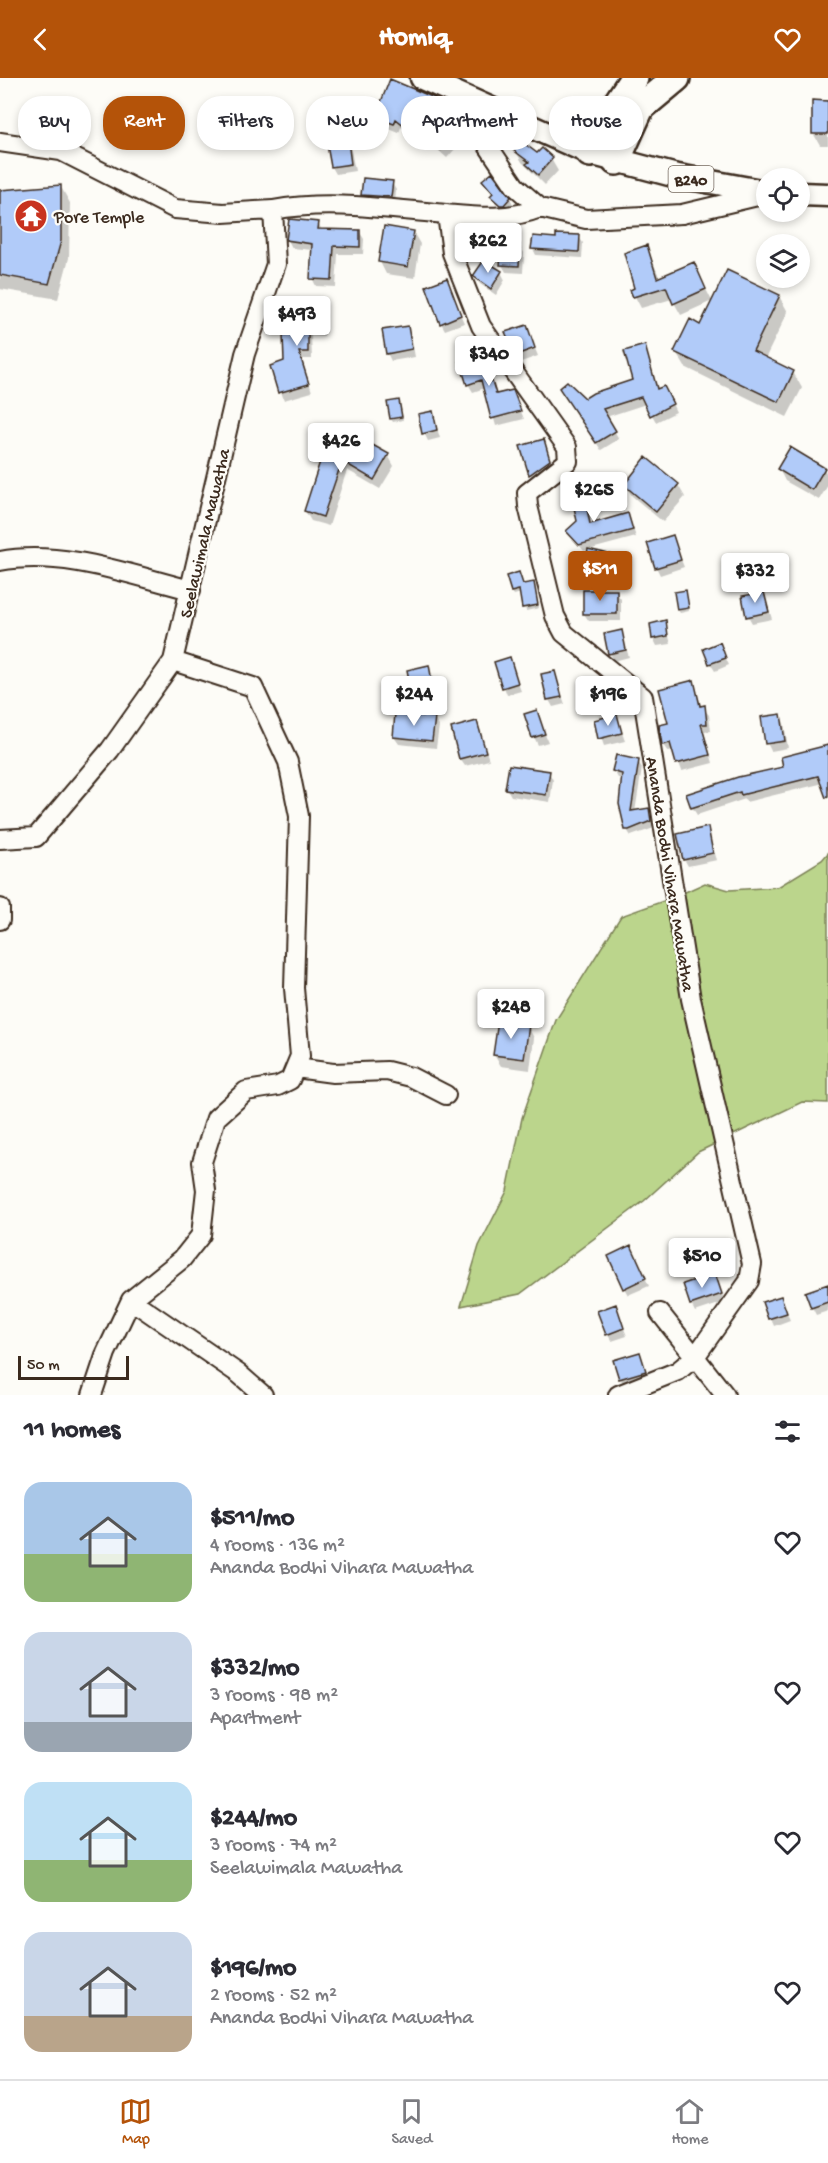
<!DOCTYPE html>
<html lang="en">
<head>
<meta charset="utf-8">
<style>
	:root { --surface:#fff; --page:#f7f7f7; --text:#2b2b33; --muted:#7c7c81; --line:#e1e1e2; --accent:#b45309 }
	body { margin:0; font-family:"Gochi Hand",sans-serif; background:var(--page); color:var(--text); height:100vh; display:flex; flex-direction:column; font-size:22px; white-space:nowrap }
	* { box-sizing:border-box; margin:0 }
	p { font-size:20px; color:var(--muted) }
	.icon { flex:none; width:33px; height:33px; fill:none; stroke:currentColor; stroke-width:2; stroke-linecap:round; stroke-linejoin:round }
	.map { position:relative; height:1317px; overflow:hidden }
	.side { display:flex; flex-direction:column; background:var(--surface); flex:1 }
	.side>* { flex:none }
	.hud { position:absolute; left:18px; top:18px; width:792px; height:54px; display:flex; gap:12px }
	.buttons { position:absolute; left:756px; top:90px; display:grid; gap:12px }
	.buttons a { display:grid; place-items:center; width:54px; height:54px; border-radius:50%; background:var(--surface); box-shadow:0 3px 9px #0003; font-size:30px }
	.scale { position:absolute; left:18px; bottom:15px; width:111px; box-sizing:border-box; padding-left:6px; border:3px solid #3b2a1e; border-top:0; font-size:16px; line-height:21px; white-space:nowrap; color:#3b2a1e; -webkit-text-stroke:4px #fdfcf7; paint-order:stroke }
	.price { position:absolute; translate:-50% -51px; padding:0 14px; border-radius:6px; background:#fff; color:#222; font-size:20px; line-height:39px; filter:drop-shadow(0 2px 3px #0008) }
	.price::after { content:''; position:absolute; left:50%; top:36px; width:18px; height:14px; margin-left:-9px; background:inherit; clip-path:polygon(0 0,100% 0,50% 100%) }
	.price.current { background:var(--accent); color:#fff }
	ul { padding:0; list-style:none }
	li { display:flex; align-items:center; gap:18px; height:150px; padding:0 24px }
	li span { display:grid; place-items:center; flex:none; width:168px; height:120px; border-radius:18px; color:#555 }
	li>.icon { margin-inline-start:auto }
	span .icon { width:72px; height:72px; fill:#fffc; stroke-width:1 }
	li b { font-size:26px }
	h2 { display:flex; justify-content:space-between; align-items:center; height:72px; padding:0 24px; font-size:26px }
	.chip { padding:0 21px; border-radius:24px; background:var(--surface); box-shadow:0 3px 9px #0003; font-size:21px; line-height:54px }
	.chip.current { background:var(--accent); color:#fff }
	header { display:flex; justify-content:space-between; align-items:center; height:78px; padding:0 24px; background:var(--accent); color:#fff; font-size:27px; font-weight:700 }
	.dock { display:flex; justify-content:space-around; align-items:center; height:84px; border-top:2px solid var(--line); background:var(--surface); font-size:16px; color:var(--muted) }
	.dock a { display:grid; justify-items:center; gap:3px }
	.dock .current { color:var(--accent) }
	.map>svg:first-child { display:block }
	.green { fill:#bbd58c; stroke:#7b8055; stroke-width:1.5 }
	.shadow { fill:#0003 }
	.building { fill:#b1cbf9; stroke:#3b2a1e; stroke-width:1.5 }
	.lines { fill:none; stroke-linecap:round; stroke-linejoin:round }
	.minor-casing { stroke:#3b2a1e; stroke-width:22 }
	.major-casing { stroke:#3b2a1e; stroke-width:27 }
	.highway-casing { stroke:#3b2a1e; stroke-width:32 }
	.minor { stroke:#fdfcf7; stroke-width:18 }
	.major { stroke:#fdfcf7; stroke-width:22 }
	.highway { stroke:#fdfcf7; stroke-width:27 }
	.labels { text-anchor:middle; stroke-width:4.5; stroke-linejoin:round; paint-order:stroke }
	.shield { fill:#fdfcf7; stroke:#75695f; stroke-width:1.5 }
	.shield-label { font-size:16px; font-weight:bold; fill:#3b2a1e }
	.poi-label { font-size:18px; fill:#3b2a1e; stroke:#fdfcf7; text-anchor:start }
	.street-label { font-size:18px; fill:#3b2a1e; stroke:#fdfcf7 }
</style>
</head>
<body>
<header><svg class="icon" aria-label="back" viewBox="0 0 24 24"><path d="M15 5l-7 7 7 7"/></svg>Homiq<svg class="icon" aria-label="heart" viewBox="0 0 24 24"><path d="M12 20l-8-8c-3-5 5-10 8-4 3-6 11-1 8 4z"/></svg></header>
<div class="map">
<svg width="828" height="1317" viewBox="0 0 828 1317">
	<rect width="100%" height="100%" fill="#fdfcf7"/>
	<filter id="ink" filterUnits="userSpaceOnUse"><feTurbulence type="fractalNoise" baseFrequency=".0167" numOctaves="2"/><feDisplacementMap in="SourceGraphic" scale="12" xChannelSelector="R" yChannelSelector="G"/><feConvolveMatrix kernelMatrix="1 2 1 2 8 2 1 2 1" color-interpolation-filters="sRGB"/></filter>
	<g filter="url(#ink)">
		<path class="green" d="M828,775V1025L802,1024L698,1074L644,1123L520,1216L461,1228L479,1168L507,1113L522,1040L556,942L621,838L672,820L705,805L729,812L778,809L822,782Z"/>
		<path class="shadow" d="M828,24V67H820L813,55Z
			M443,30L448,39L445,43L463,62L447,80L429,64L426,68L401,49L399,55L382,48L376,39Z
			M347,65L351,72L355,93L336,96L332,89Z
			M515,72L551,81L558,93L545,107L522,84Z
			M484,103L510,120L513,126L504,132L495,124L492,118L494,116Z
			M392,105L396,112L395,126L367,124L363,117Z
			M61,109L70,125L69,180L58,221L0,211V112Z
			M318,145L322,152L359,153L364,161L363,176H338L336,209L316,208L312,200L313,172L292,170L288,162Z
			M480,152L488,170L473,175L464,154Z
			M413,154L420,166L415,200L386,196L380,184Z
			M579,159L583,165L582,180L536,177L533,171L534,160L557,162Z
			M520,167L524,175L523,195L506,194L502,187Z
			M647,169L660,201L693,186L712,223L681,237L672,221L641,230L632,213L636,211Z
			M501,194L505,202L496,217L480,206L475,199Z
			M446,202L464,245L445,252L441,245Z
			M779,218L788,234L765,281L793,294L802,310L787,339L685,289L676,274L701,249Z
			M323,230L327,237L324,259L311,257L312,281H302L312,314L284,322L272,289L285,284L291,258Z
			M526,248L538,278L521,284L517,276Z
			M407,250L411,257L415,279L391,283L387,275Z
			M644,268L659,313L668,317L676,334L656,344L646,326L606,339L619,361L601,372L566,317L584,322L634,303Z
			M482,276L497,317L516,321L524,341L496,348L485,310L473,314L468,306Z
			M398,324L403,342L393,344L391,341Z
			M432,334L440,360L428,363L424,355Z
			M543,362L554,390L535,403L530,396Z
			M326,370L361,381L388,377L394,388L380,411L347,392L329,448L311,443L305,433Z
			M779,391H824L828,397V407L819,422L785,403Z
			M625,407H678L685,419L663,444L632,418Z
			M583,411L592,447L628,436L636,459L584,473L568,453L579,444Z
			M672,459L684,489L660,497L656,489Z
			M613,479L618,486L613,505L589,499L585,491Z
			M533,505L539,530L526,533L521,515L514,517L512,514Z
			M616,514L621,521V543H589L584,536Z
			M764,515L772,541L752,545L748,538Z
			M687,517L689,533L680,535L678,532Z
			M665,544L671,566L657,568L653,560Z
			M621,554L629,579L614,583L610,575Z
			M719,566L729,587L715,593L710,585Z
			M509,581L521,613L507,617L495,585Z
			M428,588L435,610L416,614L409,593Z
			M554,595L565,626L553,629L549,622Z
			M693,604L702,629L709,637L711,653L704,654L713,685L682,693L674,672L668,674L663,667L661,648L669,646Z
			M536,634L548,664L538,667L534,659Z
			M780,637L784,645L788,670L771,673L767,665Z
			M616,638L625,663L604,668L595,643Z
			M434,641L439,648L436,670L399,666L394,659Z
			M477,645L489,682L465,688L460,681Z
			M828,668V706L824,705L746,724L745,721L697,737L692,729L785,690Z
			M638,683L642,690L635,734L648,732L654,750L631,758L627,752L623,701L618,700L614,693Z
			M549,694L553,702L550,724L511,718L507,711Z
			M707,751L717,782L688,788L684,781Z
			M528,948L534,960L530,992L501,988L494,977Z
			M635,1177L649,1208L628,1217L624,1210Z
			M714,1197L725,1224L695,1234L691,1226Z
			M828,1207V1233L816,1237L812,1229Z
			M780,1220L790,1242L774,1248L764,1225Z
			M615,1228L627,1258L612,1263L607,1256Z
			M640,1275L649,1300L625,1308L620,1300Z"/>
		<path class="building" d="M390,1L432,19L444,29L439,35L458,52L441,72L423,56L420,60L396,41L394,46L375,39Z
			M812,22L828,23V56H812Z
			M348,63L351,86L331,89L327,67Z
			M521,63L537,75L542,70L553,80L538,97L526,86L529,84L513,72Z
			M492,94L511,119L504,127H500L490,118L493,115L482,102Z
			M363,100L393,103L391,119L361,117Z
			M61,107V163L49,206L0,197V112Z
			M289,141L319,144L318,151L360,152V169L334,168L332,202L310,201L312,166L286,162Z
			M384,148L414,153L408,189L378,184Z
			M474,150H481L485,163L467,168L462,153Z
			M556,156L580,157L579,174L531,171L533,158L556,160Z
			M502,164L520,166L519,188L500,187Z
			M647,167L657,200L694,184L706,211L673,226L666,209L633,219L630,212L634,210L624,175Z
			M484,182L502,193L491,211L473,198Z
			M727,192L780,217L753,273L794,293L779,324L674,274L690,241L700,247Z
			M447,200L461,237L440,246L426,208Z
			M295,224L324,228L320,252L308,250V274H299L309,306L278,315L270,288L284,283L283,257L290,256Z
			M527,247L535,270L516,277L505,254Z
			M408,248L412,271L386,276L382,252Z
			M645,267L657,311L664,308L673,326L650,338L641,319L603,331L616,353L596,365L559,310L567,303L585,320L593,315L632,302L624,273Z
			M483,274L496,316L513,312L521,333L491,341L481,302L467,307L459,282Z
			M399,322L402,339L390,341L387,324Z
			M433,333L437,352L422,356L418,336Z
			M544,361L550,382L529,397L520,368Z
			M369,365L389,376L374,402L342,383L323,439L304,433L325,368L360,380Z
			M790,369L825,390L812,412L777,391Z
			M646,379L679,406L656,434L624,407Z
			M583,410L590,446L628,435L633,452L579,467L566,453L577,443L570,412Z
			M673,457L681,482L655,490L647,465Z
			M588,471L614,477L609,498L583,492Z
			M519,494L523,506L534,504L538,527L522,530L519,512L511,514L506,498Z
			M583,512H617V536H583Z
			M686,512L689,530L677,532L674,514Z
			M764,514L769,534L746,539L742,518Z
			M666,542L668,558L652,561L650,546Z
			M622,552L626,572L608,576L604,556Z
			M720,564L726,580L709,586L703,571Z
			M510,579L518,605L502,610L494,584Z
			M429,587L432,603L410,607L407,592Z
			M555,593L562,619L547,622L541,596Z
			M694,602L700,628L705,627L707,646H701L710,677L676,686L670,665L662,667L659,647L668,645L659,611Z
			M537,632L545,656L532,660L524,636Z
			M395,635L435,639L432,663L393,659Z
			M617,636L622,655L598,661L594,642Z
			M781,636L785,663L765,666L761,639Z
			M477,643L486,674L459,681L451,650Z
			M828,667V719L826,720L818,698L741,717L740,714L691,730L686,716L738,699L783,689L781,679Z
			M616,677L639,682L631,733L649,730L651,743L629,752H625L619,726L622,696L612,693Z
			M509,687L550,693L546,717L505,711Z
			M708,749L713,775L683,782L677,756Z
			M498,943L529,947L524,981L493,977Z
			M631,1167L646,1200L623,1211L608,1178Z
			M715,1195L722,1216L690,1227L683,1206Z
			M828,1206V1224L811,1230L805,1214Z
			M781,1218L787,1235L768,1241L762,1224Z
			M616,1226L624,1250L606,1257L597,1233Z
			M640,1274L646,1293L619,1301L613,1282Z"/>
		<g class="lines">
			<g class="minor-casing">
				<path id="minor" d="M453,16L515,108L540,130L586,141L682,136L766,116
					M0,64L61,73L175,131L223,135L273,132L276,186L245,276L173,583L253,609L288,684L299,738L294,910L300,978L290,1002L278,1008L246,1013L216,1040L202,1084L206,1112L201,1157L182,1181L131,1222L106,1275L92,1317
					M273,132C326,122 381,130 435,135C471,138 504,144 540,130
					M447,136L452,175L481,248L567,369L568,383L527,415L528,428L555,538L564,555L643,619L691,921L752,1186L749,1203L695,1279L660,1235
					M0,483C62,471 131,497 191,512
					M0,761L36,759L110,672L173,583
					M0,830V842
					M296,990L333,995L387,993L411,999L446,1017
					M131,1222L239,1296L263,1317
					M618,1317L678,1293L695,1279L725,1317"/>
			</g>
			<g class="major-casing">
				<path id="major" d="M422,0L590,75L673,97L766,114
					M800,116L828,117"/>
			</g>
			<g class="highway-casing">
				<path id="highway" d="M590,75L607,41L634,0
					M616,83L640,30L676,0"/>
			</g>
			<use href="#minor" class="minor"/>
			<use href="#major" class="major"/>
			<use href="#highway" class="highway"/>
		</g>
	</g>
	<defs>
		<g id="temple-disc" transform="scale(1.725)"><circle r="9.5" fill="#c8321e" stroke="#fdfcf7"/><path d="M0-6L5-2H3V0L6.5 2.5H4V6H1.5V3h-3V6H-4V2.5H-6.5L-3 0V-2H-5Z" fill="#fff"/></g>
	</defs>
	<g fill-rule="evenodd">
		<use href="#temple-disc" x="31" y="138"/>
	</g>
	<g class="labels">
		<rect class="shield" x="668.5" y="88" width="45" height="26" rx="4.5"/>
		<g class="shield-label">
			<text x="691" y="107">B240</text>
		</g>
		<g class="poi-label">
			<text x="54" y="144">Pore Temple</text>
		</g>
		<g class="street-label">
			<text transform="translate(204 455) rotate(-77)" y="6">Seelawimala Mawatha</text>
			<text transform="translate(671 796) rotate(81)" y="6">Ananda Bodhi Vihara Mawatha</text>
		</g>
	</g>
</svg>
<div class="buttons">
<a><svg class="icon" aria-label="locate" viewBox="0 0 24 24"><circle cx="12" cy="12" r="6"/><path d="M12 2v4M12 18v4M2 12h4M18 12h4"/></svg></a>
<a><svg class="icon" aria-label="layers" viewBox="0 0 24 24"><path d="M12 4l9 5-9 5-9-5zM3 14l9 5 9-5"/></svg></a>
</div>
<div class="scale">50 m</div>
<b class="price" style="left:488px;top:196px">$262</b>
<b class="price" style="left:297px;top:269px">$493</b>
<b class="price" style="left:489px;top:309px">$340</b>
<b class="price" style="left:341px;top:396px">$426</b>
<b class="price" style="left:594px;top:445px">$265</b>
<b class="price current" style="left:600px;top:524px">$511</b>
<b class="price" style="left:755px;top:526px">$332</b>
<b class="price" style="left:414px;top:649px">$244</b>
<b class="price" style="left:608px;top:649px">$196</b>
<b class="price" style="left:511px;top:962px">$248</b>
<b class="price" style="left:702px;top:1211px">$510</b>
<div class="hud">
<a class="chip">Buy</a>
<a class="chip current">Rent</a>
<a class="chip">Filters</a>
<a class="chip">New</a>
<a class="chip">Apartment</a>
<a class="chip">House</a>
</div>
</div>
<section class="side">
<h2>11 homes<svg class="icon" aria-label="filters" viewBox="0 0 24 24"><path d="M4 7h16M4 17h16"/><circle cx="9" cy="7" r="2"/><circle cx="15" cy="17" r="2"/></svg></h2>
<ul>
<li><span style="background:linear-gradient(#a9c7e8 60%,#8fb573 0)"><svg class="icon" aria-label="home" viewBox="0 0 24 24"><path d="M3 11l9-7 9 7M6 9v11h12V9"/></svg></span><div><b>$511/mo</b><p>4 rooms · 136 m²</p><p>Ananda Bodhi Vihara Mawatha</p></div><svg class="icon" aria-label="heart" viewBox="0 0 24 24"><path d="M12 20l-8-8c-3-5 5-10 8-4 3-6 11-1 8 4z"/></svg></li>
<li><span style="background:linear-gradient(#c9d6e8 75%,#9aa5b1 0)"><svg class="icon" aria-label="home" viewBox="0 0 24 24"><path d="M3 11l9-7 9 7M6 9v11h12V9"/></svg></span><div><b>$332/mo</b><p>3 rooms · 98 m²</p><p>Apartment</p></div><svg class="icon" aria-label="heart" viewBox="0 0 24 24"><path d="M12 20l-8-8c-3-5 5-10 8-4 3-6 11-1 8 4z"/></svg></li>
<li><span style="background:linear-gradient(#bfe0f5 65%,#8fb573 0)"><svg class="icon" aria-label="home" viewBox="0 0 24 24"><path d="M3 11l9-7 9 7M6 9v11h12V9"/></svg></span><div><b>$244/mo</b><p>3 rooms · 74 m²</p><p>Seelawimala Mawatha</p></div><svg class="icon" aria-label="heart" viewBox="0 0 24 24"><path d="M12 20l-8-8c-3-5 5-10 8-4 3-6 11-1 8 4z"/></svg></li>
<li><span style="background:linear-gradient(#c9d6e8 70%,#b9a48a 0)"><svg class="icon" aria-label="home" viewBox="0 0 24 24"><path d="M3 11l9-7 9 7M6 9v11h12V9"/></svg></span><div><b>$196/mo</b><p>2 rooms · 52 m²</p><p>Ananda Bodhi Vihara Mawatha</p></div><svg class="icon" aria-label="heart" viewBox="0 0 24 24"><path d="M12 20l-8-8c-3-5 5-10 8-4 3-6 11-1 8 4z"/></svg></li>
</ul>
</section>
<nav class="dock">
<a class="current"><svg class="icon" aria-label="map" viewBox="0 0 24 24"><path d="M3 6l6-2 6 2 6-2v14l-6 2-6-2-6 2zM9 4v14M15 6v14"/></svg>Map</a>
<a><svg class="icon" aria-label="saved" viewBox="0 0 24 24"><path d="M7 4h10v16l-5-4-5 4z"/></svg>Saved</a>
<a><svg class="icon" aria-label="home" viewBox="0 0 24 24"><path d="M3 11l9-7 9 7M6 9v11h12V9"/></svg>Home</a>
</nav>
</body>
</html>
